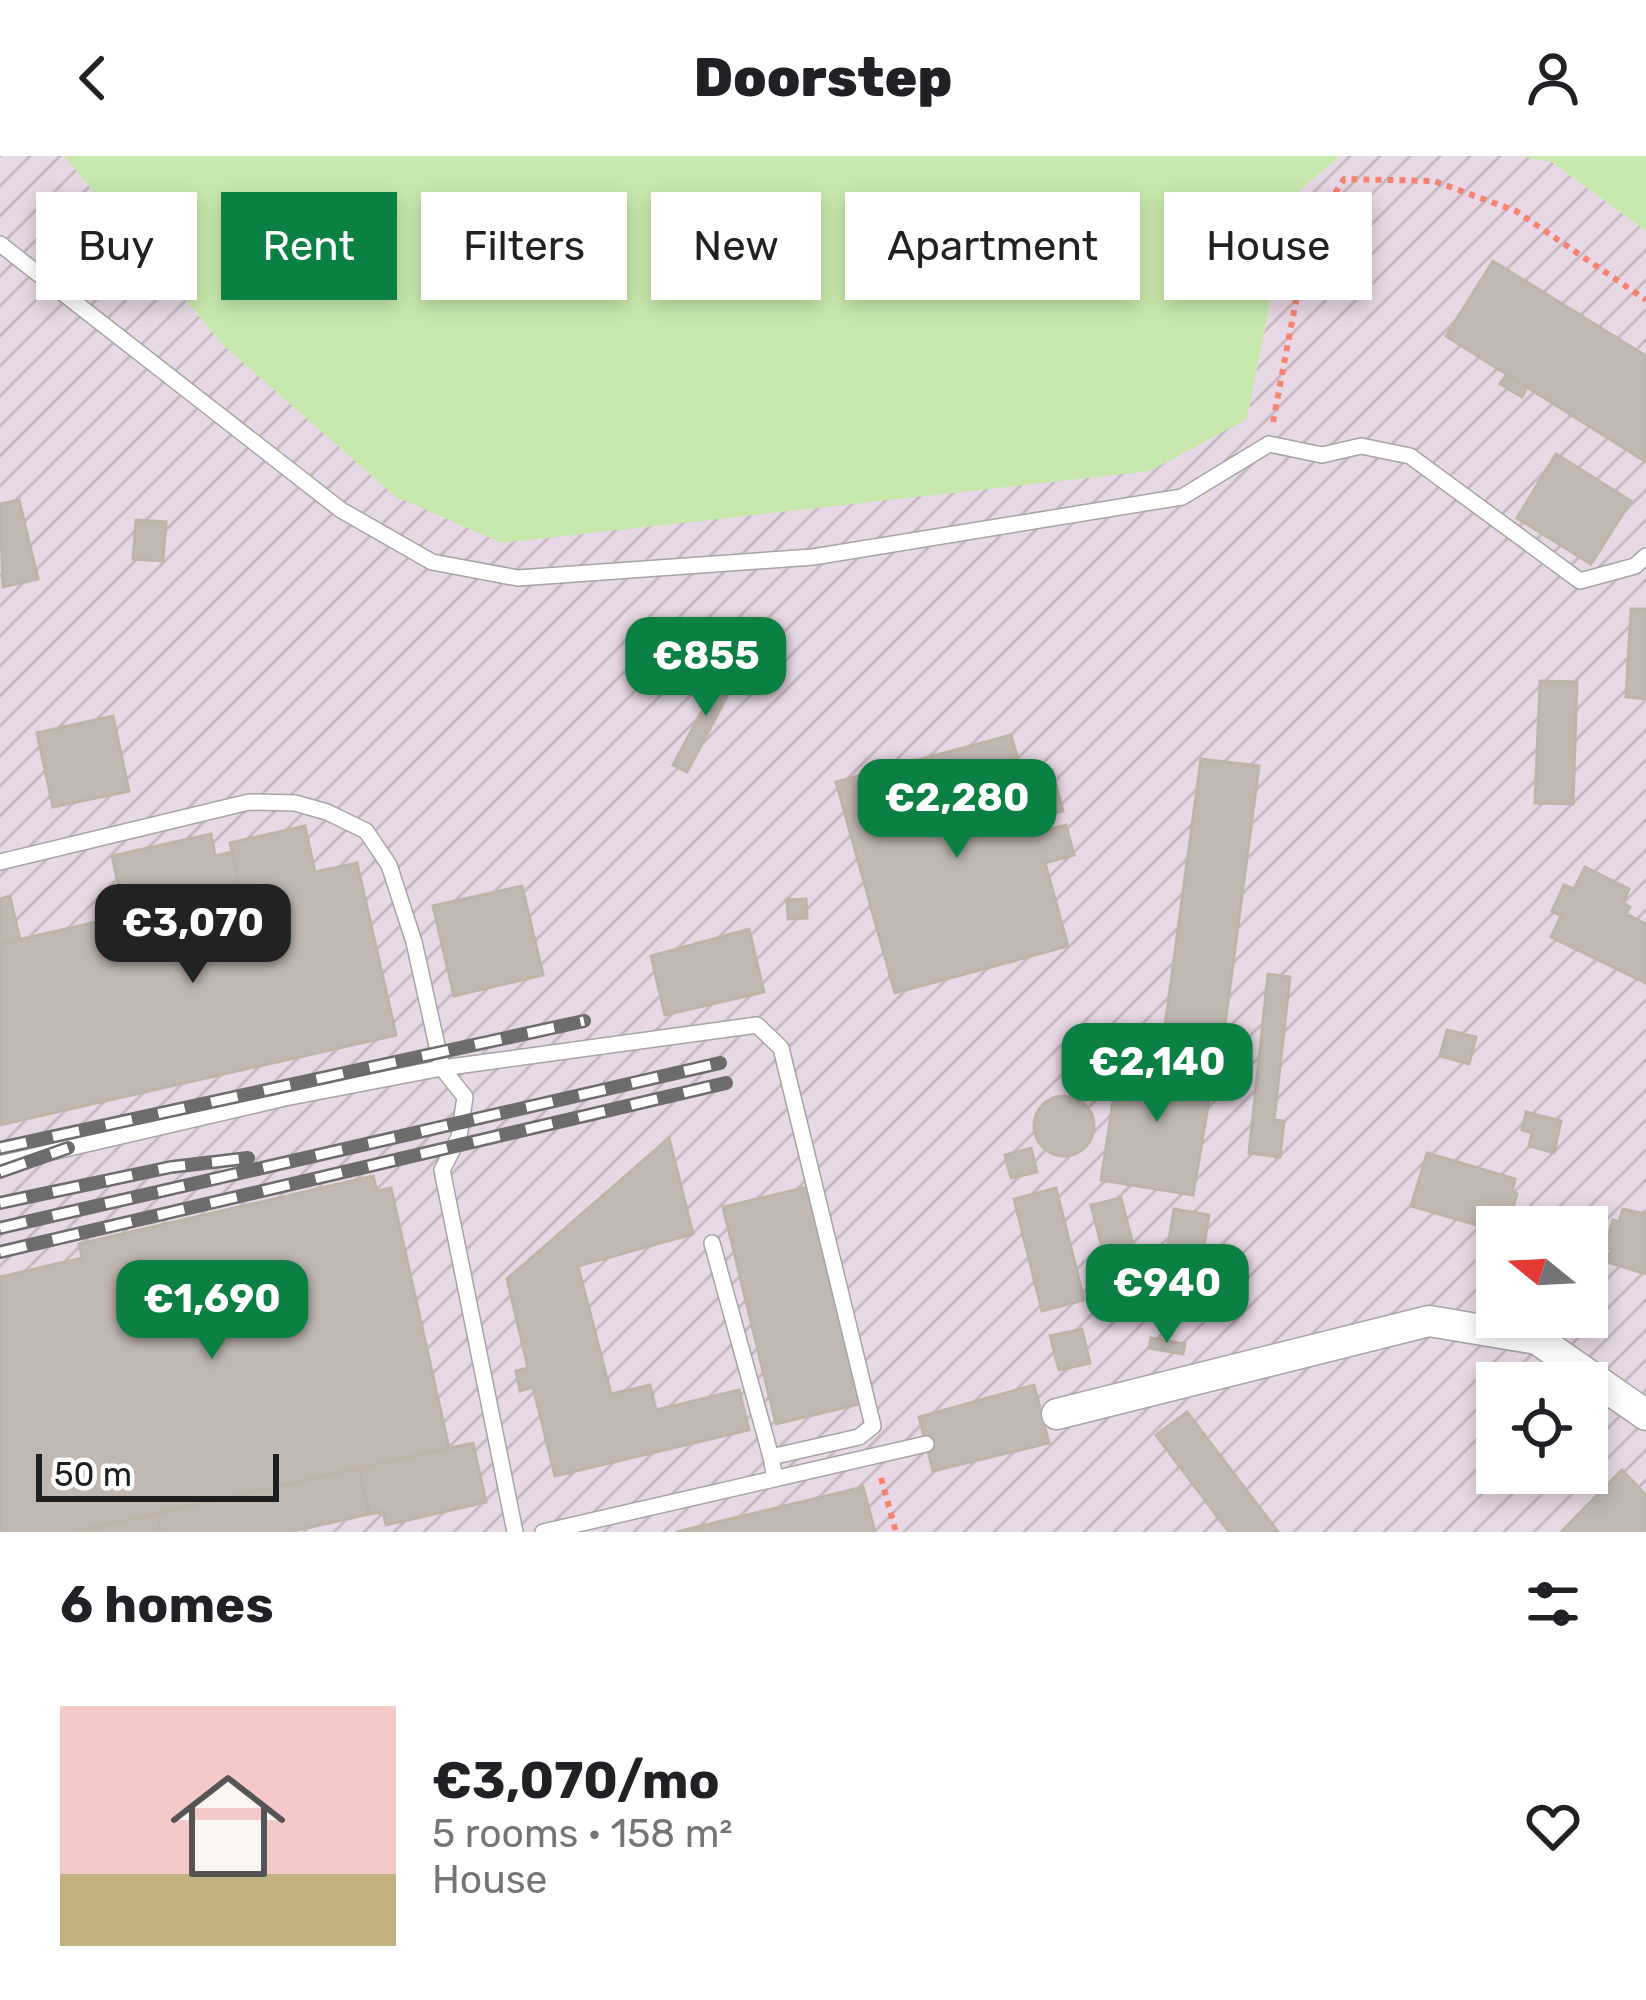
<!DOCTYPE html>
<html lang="en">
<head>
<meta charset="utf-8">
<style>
	:root { --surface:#fff; --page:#f2f2f2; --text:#202124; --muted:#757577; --line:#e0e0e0; --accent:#0b8043 }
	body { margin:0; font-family:Rubik,sans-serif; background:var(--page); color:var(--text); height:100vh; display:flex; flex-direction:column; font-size:45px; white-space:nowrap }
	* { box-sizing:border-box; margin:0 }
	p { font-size:39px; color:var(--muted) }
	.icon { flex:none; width:66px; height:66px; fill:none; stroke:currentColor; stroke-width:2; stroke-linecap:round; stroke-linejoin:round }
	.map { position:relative; height:1376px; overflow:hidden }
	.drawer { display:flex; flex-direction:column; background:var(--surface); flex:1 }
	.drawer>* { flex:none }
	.banner { position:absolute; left:36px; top:36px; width:1575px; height:108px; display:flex; gap:24px }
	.needle { width:78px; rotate:288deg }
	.fabs { position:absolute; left:1476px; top:1050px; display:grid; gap:24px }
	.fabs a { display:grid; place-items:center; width:132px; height:132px; border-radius:0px; background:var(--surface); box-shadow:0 6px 18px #0003; font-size:60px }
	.scale { position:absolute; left:36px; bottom:30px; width:243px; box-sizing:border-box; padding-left:12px; border:6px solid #1e1e1e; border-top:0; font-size:33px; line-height:42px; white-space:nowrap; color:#1e1e1e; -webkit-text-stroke:9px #fff; paint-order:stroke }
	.price { position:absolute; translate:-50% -102px; padding:0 27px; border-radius:24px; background:var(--accent); color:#fff; font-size:39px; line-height:78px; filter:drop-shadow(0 3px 6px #0008) }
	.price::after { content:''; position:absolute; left:50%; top:72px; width:36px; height:27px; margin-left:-18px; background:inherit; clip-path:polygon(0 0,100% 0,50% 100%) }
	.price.selected { background:#222; color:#fff }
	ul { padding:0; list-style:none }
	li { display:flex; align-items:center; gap:36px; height:300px; padding:0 60px }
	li+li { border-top:3px solid var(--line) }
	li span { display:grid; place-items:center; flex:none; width:336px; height:240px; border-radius:0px; color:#555 }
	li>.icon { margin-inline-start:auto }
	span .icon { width:144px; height:144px; fill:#fffc; stroke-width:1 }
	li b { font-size:51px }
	h2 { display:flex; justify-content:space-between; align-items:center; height:144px; padding:0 60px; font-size:51px }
	.tag { padding:0 42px; border-radius:0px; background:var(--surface); box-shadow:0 6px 18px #0003; font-size:42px; line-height:108px }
	.tag.selected { background:var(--accent); color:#fff }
	header { display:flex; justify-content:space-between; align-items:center; height:156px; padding:0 60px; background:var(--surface); font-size:54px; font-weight:800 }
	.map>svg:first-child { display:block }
	.industrial { fill:url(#industrial-furrows); fill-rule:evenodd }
	.grass { fill:#c7e8ac }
	.building { fill:#c0b8b1; stroke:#c0b4a7; stroke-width:3 }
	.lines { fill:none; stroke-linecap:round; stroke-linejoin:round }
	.lane-casing { stroke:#a5a5a5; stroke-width:18 }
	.street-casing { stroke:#a5a5a5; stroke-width:33 }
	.path { stroke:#f6836e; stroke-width:6; stroke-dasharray:6 6; stroke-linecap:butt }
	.lane { stroke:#fff; stroke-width:15 }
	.street { stroke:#fff; stroke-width:30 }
	.rail-casing { stroke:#6c6c6c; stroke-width:14 }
	.rail { stroke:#fff; stroke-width:9; stroke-dasharray:27; stroke-linecap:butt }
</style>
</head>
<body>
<header><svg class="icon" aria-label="back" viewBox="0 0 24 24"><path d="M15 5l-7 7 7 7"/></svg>Doorstep<svg class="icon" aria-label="person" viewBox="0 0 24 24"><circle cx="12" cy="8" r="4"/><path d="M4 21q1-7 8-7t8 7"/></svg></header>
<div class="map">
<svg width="1646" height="1376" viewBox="0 0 1646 1376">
	<defs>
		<pattern id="industrial-furrows" width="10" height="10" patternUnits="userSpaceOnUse" patternTransform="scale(3)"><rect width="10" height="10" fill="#e8d7e4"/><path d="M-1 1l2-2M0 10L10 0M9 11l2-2" fill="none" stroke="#c7b8c3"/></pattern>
	</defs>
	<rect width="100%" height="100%" fill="#efece5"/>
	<path class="industrial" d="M0,0H64L224,190L1247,263L1291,42L1340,0H1518L1552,6L1646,75V1376H0ZM1497,1071H1587V1161H1497ZM1497,1227H1587V1317H1497Z"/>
	<path class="grass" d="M64,0H1340L1291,42L1247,263L1150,315L502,387L396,341L224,190Z
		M1518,0H1646V75L1552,6Z"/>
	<path class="building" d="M1493,105L1646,200V306L1446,180Z
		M1507,218L1527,231L1522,241L1500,228Z
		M1556,298L1631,345L1591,408L1517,362Z
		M19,344L38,423L3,431L0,348Z
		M136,364L166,366L163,405L133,403Z
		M1631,453H1646V543L1626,541Z
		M721,509L739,518L687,616L673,609L721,520L717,517Z
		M1540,525L1577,526L1573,648L1535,647Z
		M113,560L129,635L53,651L37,577Z
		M1011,579L1023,622L1052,614L1063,655L1034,663L1038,677L1066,669L1074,699L1045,707L1068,790L895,837L836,626Z
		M1201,603L1259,610L1221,899L1162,892Z
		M305,670L315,716L357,707L396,879L0,969V788L240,733L230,687Z
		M211,678L215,700L232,696L240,733L125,759L112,700Z
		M1585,711L1629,733L1623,747L1630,751L1626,758L1646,768V827L1551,781L1561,760L1552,755L1564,729L1574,733Z
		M522,730L543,819L454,840L433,750Z
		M10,740L20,784L0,788V743Z
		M806,743L807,762L788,763L787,744Z
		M749,773L764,836L665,859L651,800Z
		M1268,818L1290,821L1274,964L1284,965L1280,1001L1249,997Z
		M1447,874L1476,881L1469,908L1440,900Z
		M1120,900L1214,915L1193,1039L1101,1024Z
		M1034 970a30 30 0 1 1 60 0a30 30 0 1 1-60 0Z
		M1526,956L1561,965L1554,997L1529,990L1532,977L1522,974Z
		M669,982L693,1078L578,1110L611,1238L650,1229L656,1254L739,1234L749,1274L555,1320L533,1231L520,1235L516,1215L528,1212L507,1123Z
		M1031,992L1037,1016L1011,1022L1005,999Z
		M1427,997L1515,1023L1512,1036L1517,1038L1509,1064L1504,1062L1497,1075L1411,1050Z
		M373,1020L377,1035L391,1032L449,1292L74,1376H0V1121L82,1102L79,1088Z
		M807,1031L860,1248L776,1268L723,1051Z
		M1056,1032L1084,1144L1042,1155L1014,1043Z
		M1121,1042L1135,1096L1105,1103L1091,1049Z
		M1174,1053L1209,1059L1199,1120L1164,1114Z
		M1623,1053L1646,1058V1118L1607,1106L1611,1093L1605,1091L1613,1064L1619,1066Z
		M1491,1086L1497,1088V1145L1477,1140Z
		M1082,1173L1090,1207L1059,1214L1050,1180Z
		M1151,1182L1185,1188L1183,1198L1149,1192Z
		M1034,1229L1049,1287L933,1315L919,1261Z
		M1187,1256L1278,1376H1229L1156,1279Z
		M473,1287L486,1346L386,1369L383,1356L369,1358L359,1312Z
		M359,1312L369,1358L289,1376H161L157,1358Z
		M1622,1314L1646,1339V1376H1561Z
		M863,1331L875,1376H676Z
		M157,1358L161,1376H74Z"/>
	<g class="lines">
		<g class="lane-casing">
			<path id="lane" d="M0,88L341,354L432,406L518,422L813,401L1182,341L1269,288L1322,299L1361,290L1410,300L1580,425L1635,410L1646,400
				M0,706L249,646L295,647L327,656L366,675L389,709L414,786L442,912L757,869L781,892L873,1270L859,1281L771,1301L775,1323
				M0,1008L285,942L442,912L465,941L459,981L442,1014L515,1376
				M712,1087L771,1301
				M543,1376L926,1288"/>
		</g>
		<g class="street-casing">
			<path id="street" d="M1057,1258L1429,1165L1537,1183L1646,1259"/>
		</g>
		<path class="path" d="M1273,266L1308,81L1344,23L1434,25L1516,55L1646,144
			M881,1322L896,1376"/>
		<use href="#lane" class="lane"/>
		<use href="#street" class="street"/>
		<g class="rail-casing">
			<path id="rail" d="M0,992L584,865
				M0,1016L68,992
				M0,1047L171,1011L248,1002
				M0,1072L720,907
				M0,1096L726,927"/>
		</g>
		<use href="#rail" class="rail"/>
	</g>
</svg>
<div class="fabs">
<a><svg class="needle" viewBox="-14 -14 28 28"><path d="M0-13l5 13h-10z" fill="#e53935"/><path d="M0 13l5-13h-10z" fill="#757577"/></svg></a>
<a><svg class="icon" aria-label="locate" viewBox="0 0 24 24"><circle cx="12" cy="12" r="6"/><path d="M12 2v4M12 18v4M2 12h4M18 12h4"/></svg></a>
</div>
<div class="scale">50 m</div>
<b class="price" style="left:706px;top:563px">€855</b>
<b class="price" style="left:957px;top:705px">€2,280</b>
<b class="price selected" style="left:193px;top:830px">€3,070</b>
<b class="price" style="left:1157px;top:969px">€2,140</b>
<b class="price" style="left:1167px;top:1190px">€940</b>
<b class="price" style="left:212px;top:1206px">€1,690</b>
<div class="banner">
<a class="tag">Buy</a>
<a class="tag selected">Rent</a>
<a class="tag">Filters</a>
<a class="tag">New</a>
<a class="tag">Apartment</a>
<a class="tag">House</a>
</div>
</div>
<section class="drawer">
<h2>6 homes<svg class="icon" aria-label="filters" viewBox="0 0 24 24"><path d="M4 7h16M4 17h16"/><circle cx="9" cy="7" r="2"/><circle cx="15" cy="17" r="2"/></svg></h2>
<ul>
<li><span style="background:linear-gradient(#f6c9c9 70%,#c2b280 0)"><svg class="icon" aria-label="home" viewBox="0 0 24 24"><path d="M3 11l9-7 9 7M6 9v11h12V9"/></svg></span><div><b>€3,070/mo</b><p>5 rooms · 158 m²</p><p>House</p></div><svg class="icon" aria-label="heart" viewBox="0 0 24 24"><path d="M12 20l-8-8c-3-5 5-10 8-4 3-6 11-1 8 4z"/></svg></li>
</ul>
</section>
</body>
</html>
